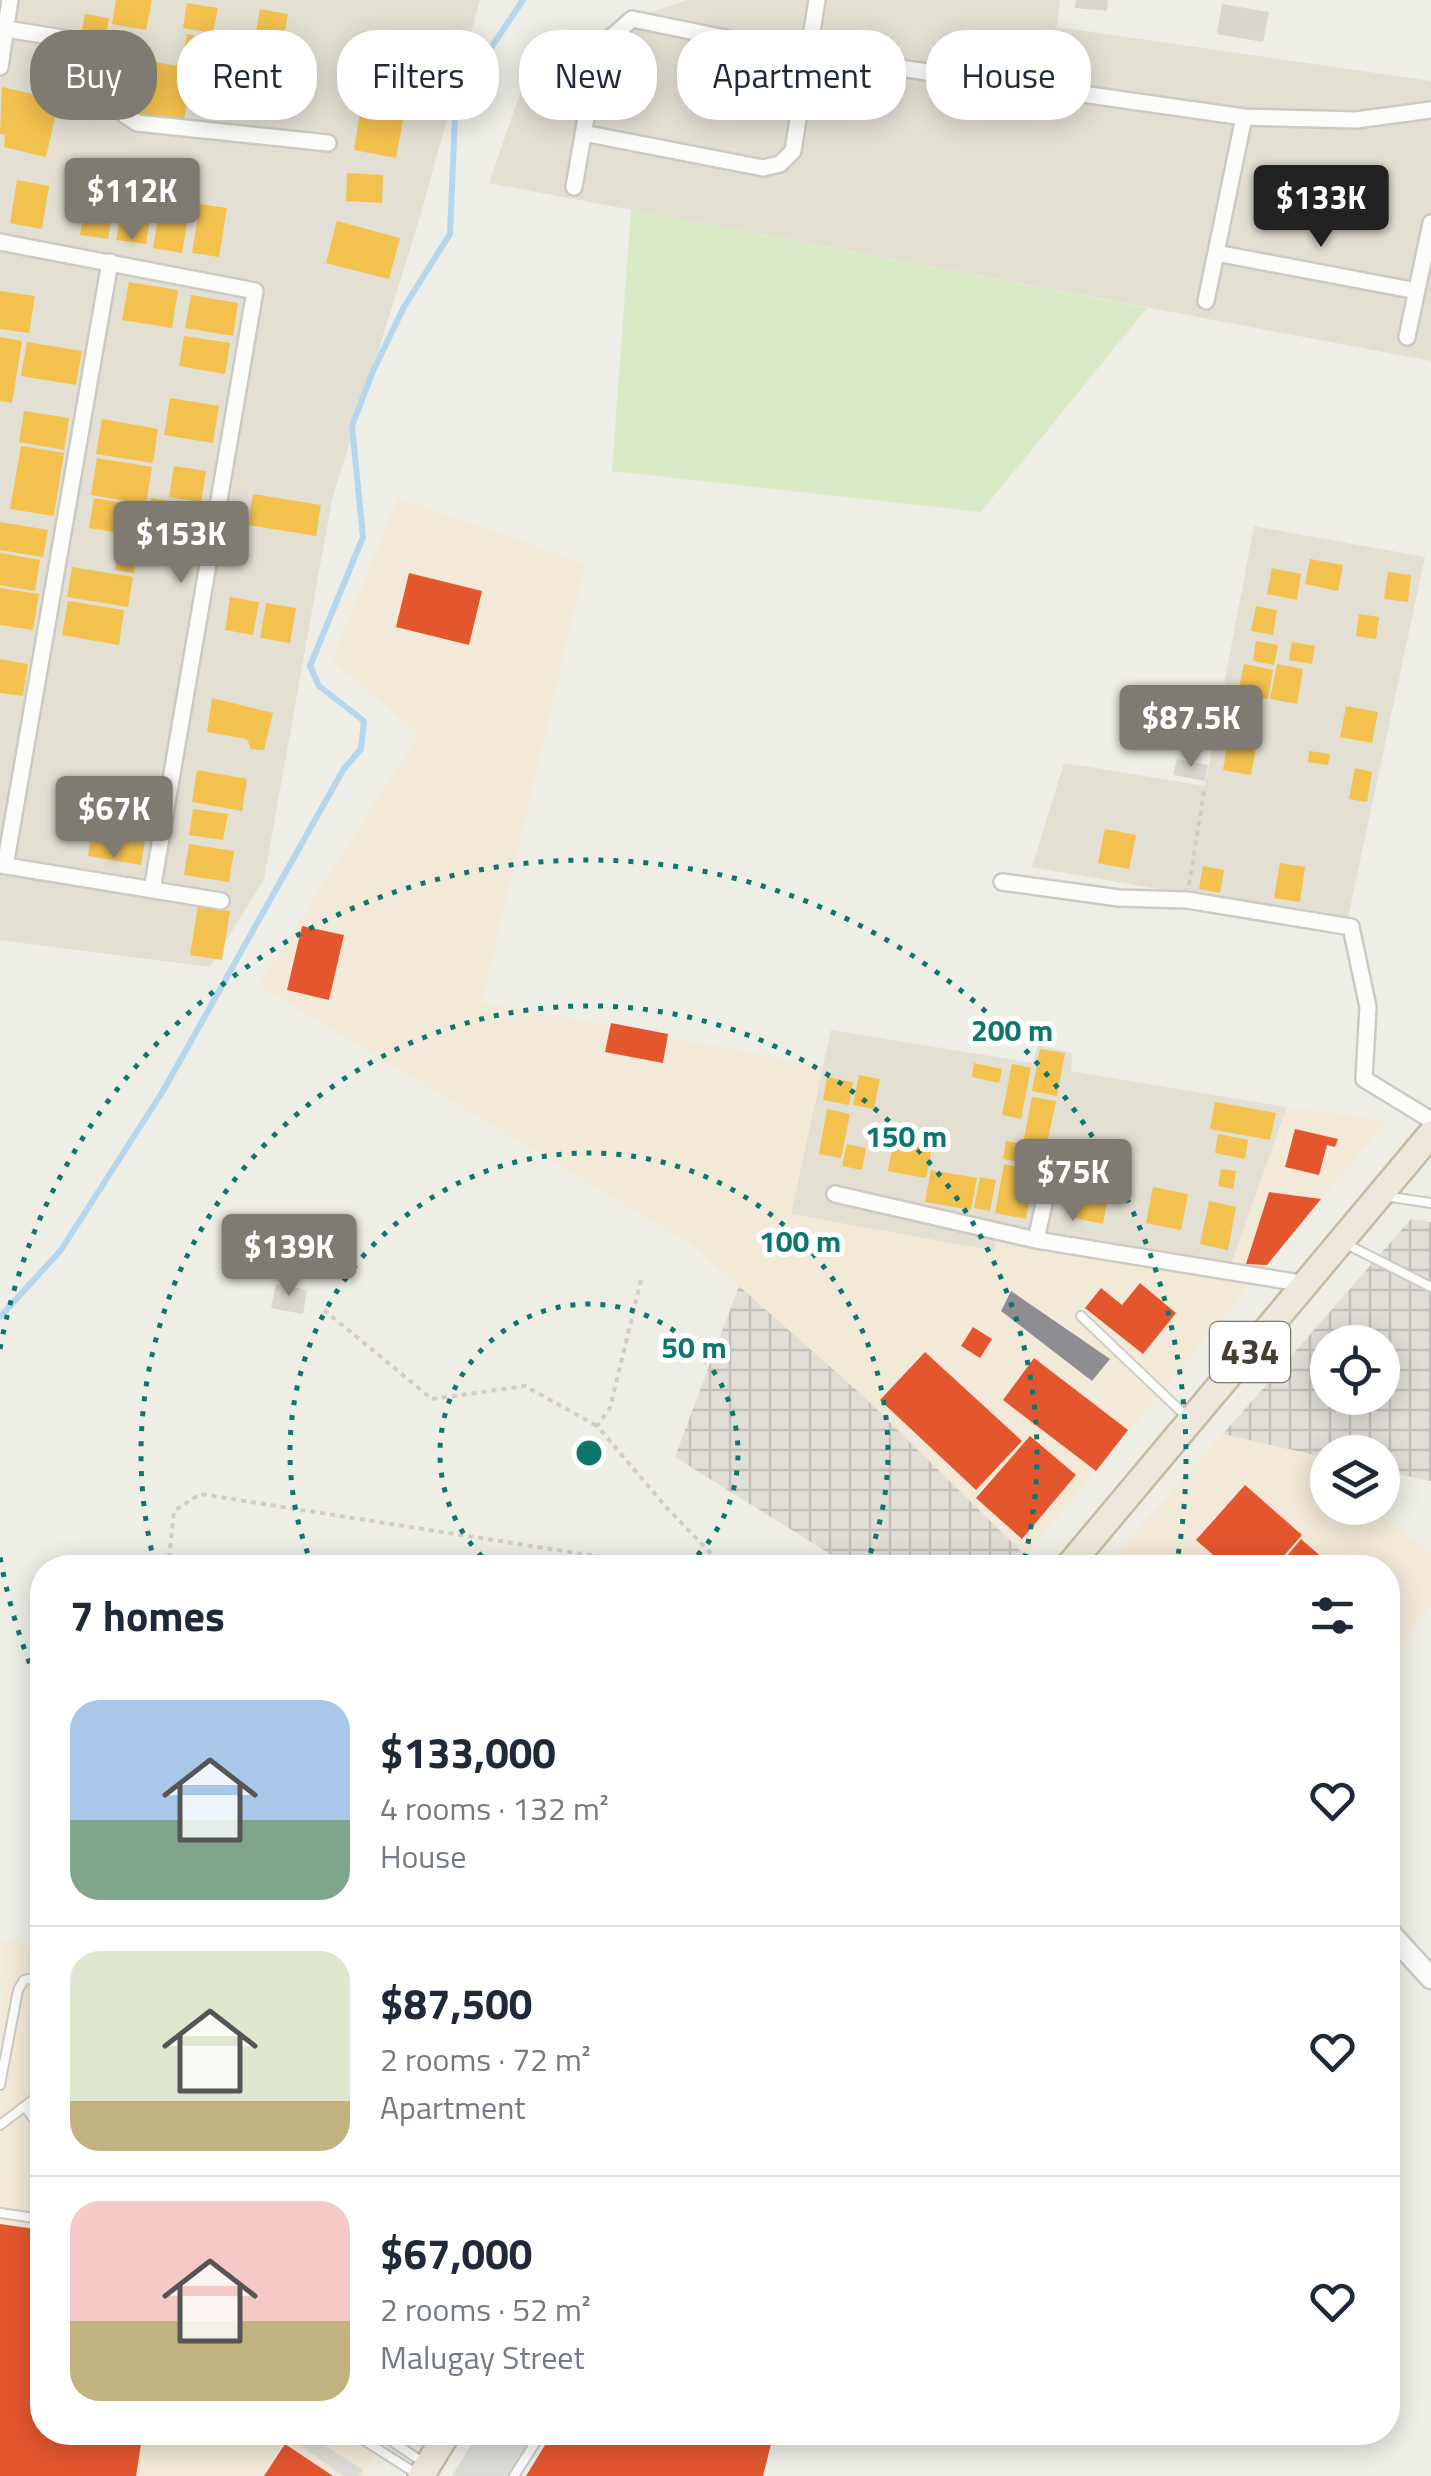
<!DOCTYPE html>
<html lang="en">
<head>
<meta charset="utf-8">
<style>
	:root { --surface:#fff; --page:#f2f2f3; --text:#1f2937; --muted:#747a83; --line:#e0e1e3; --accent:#807b72 }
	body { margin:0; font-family:"Titillium Web",sans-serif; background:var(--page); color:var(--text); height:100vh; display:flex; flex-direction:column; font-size:38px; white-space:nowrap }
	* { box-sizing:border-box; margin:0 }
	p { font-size:32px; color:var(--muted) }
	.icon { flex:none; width:55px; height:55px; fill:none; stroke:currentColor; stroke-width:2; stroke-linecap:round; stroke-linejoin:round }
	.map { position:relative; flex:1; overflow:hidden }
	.drawer { position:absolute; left:30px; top:1555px; width:1370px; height:890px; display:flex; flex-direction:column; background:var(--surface); border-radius:40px; box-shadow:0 5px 25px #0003 }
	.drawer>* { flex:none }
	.banner { position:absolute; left:30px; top:30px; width:1372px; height:90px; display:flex; gap:20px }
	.tools { position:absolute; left:1310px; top:1325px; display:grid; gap:20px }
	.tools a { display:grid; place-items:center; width:90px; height:90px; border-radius:50%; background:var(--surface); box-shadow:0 5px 25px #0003; font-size:50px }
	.price { position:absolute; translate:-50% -85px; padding:0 22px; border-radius:10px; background:var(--accent); color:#fff; font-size:32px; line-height:65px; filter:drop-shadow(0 2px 5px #0008) }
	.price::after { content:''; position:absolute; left:50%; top:60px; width:30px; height:22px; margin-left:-15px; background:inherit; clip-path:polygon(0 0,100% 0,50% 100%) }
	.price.on { background:#222; color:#fff }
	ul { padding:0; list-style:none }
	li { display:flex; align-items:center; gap:30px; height:250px; padding:0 40px }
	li+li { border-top:2px solid var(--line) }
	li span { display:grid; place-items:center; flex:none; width:280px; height:200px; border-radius:30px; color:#555 }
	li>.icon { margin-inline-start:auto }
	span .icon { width:120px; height:120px; fill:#fffc; stroke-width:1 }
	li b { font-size:42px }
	h2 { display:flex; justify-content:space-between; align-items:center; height:120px; padding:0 40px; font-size:42px }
	.pill { padding:0 35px; border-radius:40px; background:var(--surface); box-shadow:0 5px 25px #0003; font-size:35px; line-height:90px }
	.pill.on { background:var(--accent); color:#fff }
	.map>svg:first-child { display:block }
	.residential { fill:#e3dfd3 }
	.commercial { fill:#f2e9d8 }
	.industrial { fill:url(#industrial-grid); fill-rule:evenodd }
	.grass { fill:#dbeac6 }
	.parking { fill:#dddcd6 }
	.homes { fill:#f2c14e }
	.shops { fill:#e4572e }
	.industry { fill:#8d8d92 }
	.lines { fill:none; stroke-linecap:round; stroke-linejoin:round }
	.stream { stroke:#b5d7ee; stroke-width:6 }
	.building { fill:#d8d6cf }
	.service-casing { stroke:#cccac4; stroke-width:12 }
	.minor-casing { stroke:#cccac4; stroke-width:20 }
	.tertiary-casing { stroke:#cccac4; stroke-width:25 }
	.trunk-casing { stroke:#c6baa1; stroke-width:30 }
	.path { stroke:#d0cdc9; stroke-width:4; stroke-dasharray:5 5; stroke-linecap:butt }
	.service { stroke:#fcfcfb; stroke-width:8 }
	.minor { stroke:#fcfcfb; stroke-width:15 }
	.tertiary { stroke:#fcfcfb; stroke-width:20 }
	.trunk { stroke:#eee8dc; stroke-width:25 }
	.ring { fill:none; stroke:#0f766e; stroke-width:5; stroke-dasharray:5 10 }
	.labels { text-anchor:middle; stroke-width:10; stroke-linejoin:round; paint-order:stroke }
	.shield { fill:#fff; stroke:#7c7870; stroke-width:2.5 }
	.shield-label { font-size:35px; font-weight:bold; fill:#443e33 }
	.centre { fill:#0f766e; stroke:#fff; stroke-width:5 }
	.ring-label { font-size:30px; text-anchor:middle; font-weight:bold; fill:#0f766e; stroke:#fff; stroke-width:10; stroke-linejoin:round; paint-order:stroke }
</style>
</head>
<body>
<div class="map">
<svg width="1431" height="2476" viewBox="0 0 1431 2476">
	<defs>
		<pattern id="industrial-grid" width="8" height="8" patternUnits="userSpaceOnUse" patternTransform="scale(2.5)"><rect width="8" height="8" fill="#e1ded8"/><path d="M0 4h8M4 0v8" fill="none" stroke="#c2c0ba"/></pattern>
	</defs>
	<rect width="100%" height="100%" fill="#eeede6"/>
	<path class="residential" d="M0,0H480L419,220L332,499L264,879L210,967L0,940Z
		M687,0H1060L1057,27L1431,81V361L489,183L534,53Z
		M1254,526L1425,557L1347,922L1032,867L1064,763L1205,786Z
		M831,1030L1033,1063L1038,1045L1072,1053L1071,1071L1287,1107L1229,1272L997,1237L995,1251L790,1214Z"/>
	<path class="commercial" d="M398,498L585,564L482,1002L823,1067L791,1214L994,1251L997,1236L1228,1272L1287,1107L1386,1121L1016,1567H851L675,1457L739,1286L691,1244L259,985L419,734L332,661Z
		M1223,1434L1327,1458L1328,1508H1382L1383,1471L1394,1474L1383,1517L1431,1553V1605L1388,1664V1568H1103Z
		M1,1939L42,1948V2432L391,2433L363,2476H0Z"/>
	<path class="industrial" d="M1411,1219L1431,1222V1481L1383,1471L1382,1452H1328L1327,1458L1223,1434ZM1328,1342H1382V1398H1328Z
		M739,1286L863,1396L1026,1556L1016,1567H851L675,1457Z"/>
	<path class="grass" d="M631,210L1147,308L981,512L612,471Z"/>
	<path class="parking" d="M295,2433H305L363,2470L359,2476H344L291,2439Z
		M478,2433H548L521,2476H452Z"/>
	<path class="homes" d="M116,0H152L146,30L112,24Z
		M187,3L218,8L213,33L183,28Z
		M260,9L288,14L277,78L248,73Z
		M85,14L109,18L105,44L80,40Z
		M187,34L213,39L209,65L182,60Z
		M139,59L193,69L183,124L129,115Z
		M2,87L59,100L46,157L4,147L5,135L0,134Z
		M360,112L403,120L396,158L354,150Z
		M347,173L383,175L382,203L346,201Z
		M17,180L49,186L42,229L10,223Z
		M123,201L152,206L146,244L116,240Z
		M86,203L113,208L108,239L80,235Z
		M200,204L227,208L219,257L192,253Z
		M159,211L188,216L182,253L153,248Z
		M337,221L400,238L389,279L326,263Z
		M129,282L178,290L172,328L122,320Z
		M0,291L35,296L29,333L0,329Z
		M191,295L238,303L233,336L185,328Z
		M184,336L230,343L225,374L179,366Z
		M0,337L22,341L12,403L0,401Z
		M27,342L82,351L76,385L21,376Z
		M170,398L219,406L213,443L164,435Z
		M24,411L69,418L64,450L19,442Z
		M102,419L158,429L153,463L96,454Z
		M21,446L64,453L54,516L10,509Z
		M97,458L152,467L146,504L91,495Z
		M174,466L206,471L201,502L169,497Z
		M253,494L321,505L316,536L248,525Z
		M94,498L142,506L137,536L89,528Z
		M151,498L204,507L198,546L145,537Z
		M0,522L48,530L43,557L0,550Z
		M121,537L140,540L134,573L115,570Z
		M0,553L40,560L35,591L0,585Z
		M1310,559L1343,565L1338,591L1305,584Z
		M72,567L133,577L128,607L67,597Z
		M1272,568L1301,574L1297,600L1267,594Z
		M1388,572L1411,575L1408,602L1384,599Z
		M0,588L39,594L33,630L0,625Z
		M230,597L259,602L253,635L225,630Z
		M68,601L124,610L119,645L62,635Z
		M266,603L296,608L290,643L260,638Z
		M1256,606L1277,610L1273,635L1251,631Z
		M1359,614L1379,617L1376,639L1356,636Z
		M1256,641L1278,645L1274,665L1253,661Z
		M1292,642L1315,646L1312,664L1289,660Z
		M0,659L28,664L23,696L0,693Z
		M1244,664L1273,670L1268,699L1238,693Z
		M1277,664L1303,669L1297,704L1270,699Z
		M212,698L273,713L264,750L251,749L247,739L207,732Z
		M1346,706L1378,712L1372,743L1340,737Z
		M1231,725L1259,730L1251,775L1223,770Z
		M1309,751L1330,754L1328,765L1308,762Z
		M1355,768L1372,772L1367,802L1349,799Z
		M197,770L247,779L242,811L192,802Z
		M104,787L150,795L145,827L99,820Z
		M193,809L228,814L223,840L189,835Z
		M93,825L146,834L141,865L88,856Z
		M1105,829L1136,835L1129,869L1098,863Z
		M189,844L234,851L229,882L184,875Z
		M1280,863L1305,867L1300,902L1274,898Z
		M1203,866L1224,870L1220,893L1199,889Z
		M198,906L230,911L222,960L190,955Z
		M1040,1049L1065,1053L1057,1096L1032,1091Z
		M974,1063L1002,1069L999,1083L972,1077Z
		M1012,1064L1031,1068L1021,1119L1002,1115Z
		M859,1075L880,1079L874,1109L853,1105Z
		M827,1077L853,1082L849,1105L823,1100Z
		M1032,1097L1056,1101L1047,1144L1024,1139Z
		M1215,1102L1276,1113L1270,1140L1210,1129Z
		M827,1109L850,1114L841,1158L819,1154Z
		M896,1129L934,1136L926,1178L888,1171Z
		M1218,1134L1248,1140L1245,1159L1215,1153Z
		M1006,1141L1048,1149L1045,1167L1003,1159Z
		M847,1144L866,1148L862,1170L842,1166Z
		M1004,1164L1035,1171L1026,1219L995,1213Z
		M1221,1169L1236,1171L1233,1189L1218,1186Z
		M931,1170L977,1178L971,1210L925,1202Z
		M980,1177L996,1180L990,1211L974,1208Z
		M1153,1187L1188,1194L1181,1230L1146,1223Z
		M1080,1191L1108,1197L1103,1224L1075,1218Z
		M1209,1201L1236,1207L1228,1250L1200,1244Z"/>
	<path class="shops" d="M409,573L482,591L469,645L396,627Z
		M302,926L344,935L329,1000L287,990Z
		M611,1023L668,1034L663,1063L605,1052Z
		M1295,1129L1338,1139L1335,1147L1327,1145L1319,1175L1285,1167Z
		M1269,1192L1321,1199L1267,1265L1246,1264Z
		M1140,1283L1176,1313L1143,1354L1085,1308L1101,1288L1122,1305Z
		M973,1327L992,1339L980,1358L961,1346Z
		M925,1352L1022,1441L976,1490L880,1400Z
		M1034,1358L1128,1430L1096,1471L1003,1400Z
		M1030,1436L1076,1475L1022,1539L976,1498Z
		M1245,1485L1302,1535L1273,1568H1228L1196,1540Z
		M1301,1539L1334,1568H1277Z
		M0,2224L42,2230V2432H143L136,2476H0Z
		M553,2432H774L763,2476H526Z
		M285,2444L333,2476H264Z"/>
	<path class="industry" d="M1011,1291L1110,1359L1092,1381L1001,1311Z"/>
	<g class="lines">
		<path class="stream" d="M0,1317L61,1250L163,1091L343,770L361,749L364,721L319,686L310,666L363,537L352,426L373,371L404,307L450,234L455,116L484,58L523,0"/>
	</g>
	<path class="building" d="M1076,0H1108L1107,11L1075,8Z
		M1222,4L1269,12L1263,42L1217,34Z
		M1177,759L1208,765L1205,781L1173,775Z
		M276,1284L307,1290L303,1314L271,1308Z"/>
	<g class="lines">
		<g class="service-casing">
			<path id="service" d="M1384,1196L1431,1203
				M1346,1244L1431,1287
				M1081,1316L1188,1418
				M0,2085L18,1990L24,1980L42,1976
				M25,2107L42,2130
				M0,2125L42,2093
				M0,2213L42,2219
				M351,2432L417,2474
				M378,2432L424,2463
				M514,2476L542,2432"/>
		</g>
		<g class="minor-casing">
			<path id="minor" d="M6,29L125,48L134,60L125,115L137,123L328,143
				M0,67L10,0
				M583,133L763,168L780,164L793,151L817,0
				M574,187L598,49L632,19L808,55L1244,117L1356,120L1431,110
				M0,242L255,291L152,890
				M1216,253L1417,291
				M1206,301L1244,117
				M1407,337L1431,223
				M0,865L221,901
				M5,866L110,262
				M1002,882L1119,898L1187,900L1351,927L1368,1007L1364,1079L1431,1120
				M835,1194L1036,1240L1306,1284
				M1036,1240L1052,1167"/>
		</g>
		<g class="tertiary-casing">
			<path id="tertiary" d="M1388,1931L1431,1978"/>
		</g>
		<g class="trunk-casing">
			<path id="trunk" d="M1067,1568L1431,1134
				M421,2476L448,2432"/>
		</g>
		<path class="path" d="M1189,885L1204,791
			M641,1280L610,1408L597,1426L667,1508L725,1568
			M324,1310L432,1399L525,1386L597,1426
			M168,1568L174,1511L200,1494L608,1558L699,1568"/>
		<use href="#service" class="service"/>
		<use href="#minor" class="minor"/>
		<use href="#tertiary" class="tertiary"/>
		<use href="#trunk" class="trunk"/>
	</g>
	<g class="ring">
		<path d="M493 1567A149 149 0 1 1 685 1567"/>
		<path d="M313 1567A299 299 0 1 1 865 1567"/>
		<path d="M155 1565A448 448 0 1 1 1023 1565"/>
		<path d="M41 1691A598 598 0 0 1 0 1557M0 1349A598 598 0 1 1 1176 1567"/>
	</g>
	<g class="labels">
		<rect class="shield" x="1210" y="1322" width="80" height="60" rx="8"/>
		<g class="shield-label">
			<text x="1250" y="1364">434</text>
		</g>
	</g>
	<circle cx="589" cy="1453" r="15" class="centre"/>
	<g class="ring-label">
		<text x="1012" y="1041">200 m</text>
		<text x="906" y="1147">150 m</text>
		<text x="800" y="1252">100 m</text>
		<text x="694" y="1358">50 m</text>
	</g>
</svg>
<div class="tools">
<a><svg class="icon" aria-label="locate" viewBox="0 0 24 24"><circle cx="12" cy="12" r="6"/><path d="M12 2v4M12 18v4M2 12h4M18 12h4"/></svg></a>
<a><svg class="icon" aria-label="layers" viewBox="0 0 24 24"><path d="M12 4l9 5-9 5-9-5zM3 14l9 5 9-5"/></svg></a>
</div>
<b class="price" style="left:132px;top:243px">$112K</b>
<b class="price on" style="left:1321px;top:250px">$133K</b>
<b class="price" style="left:181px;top:586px">$153K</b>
<b class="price" style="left:1191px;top:770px">$87.5K</b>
<b class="price" style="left:114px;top:861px">$67K</b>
<b class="price" style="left:1073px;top:1224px">$75K</b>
<b class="price" style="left:289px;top:1299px">$139K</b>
<div class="banner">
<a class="pill on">Buy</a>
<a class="pill">Rent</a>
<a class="pill">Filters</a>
<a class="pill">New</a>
<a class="pill">Apartment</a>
<a class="pill">House</a>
</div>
<section class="drawer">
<h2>7 homes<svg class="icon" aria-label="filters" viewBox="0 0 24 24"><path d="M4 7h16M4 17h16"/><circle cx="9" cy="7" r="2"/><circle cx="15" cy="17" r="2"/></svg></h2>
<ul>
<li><span style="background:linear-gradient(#a9c7e8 60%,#7fa58c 0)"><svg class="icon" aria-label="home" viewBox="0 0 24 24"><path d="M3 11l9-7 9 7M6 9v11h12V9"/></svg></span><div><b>$133,000</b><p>4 rooms · 132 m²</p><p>House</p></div><svg class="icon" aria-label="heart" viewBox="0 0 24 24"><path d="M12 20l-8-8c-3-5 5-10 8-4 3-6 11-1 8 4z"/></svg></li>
<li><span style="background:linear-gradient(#dfe7d0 75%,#c2b280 0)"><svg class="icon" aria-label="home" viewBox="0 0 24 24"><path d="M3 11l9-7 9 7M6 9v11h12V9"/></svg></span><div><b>$87,500</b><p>2 rooms · 72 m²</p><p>Apartment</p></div><svg class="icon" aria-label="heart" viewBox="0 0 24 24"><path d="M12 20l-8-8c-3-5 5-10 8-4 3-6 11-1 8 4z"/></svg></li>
<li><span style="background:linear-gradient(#f6c9c9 60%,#c2b280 0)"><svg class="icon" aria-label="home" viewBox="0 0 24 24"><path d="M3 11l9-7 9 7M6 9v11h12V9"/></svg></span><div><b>$67,000</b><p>2 rooms · 52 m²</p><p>Malugay Street</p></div><svg class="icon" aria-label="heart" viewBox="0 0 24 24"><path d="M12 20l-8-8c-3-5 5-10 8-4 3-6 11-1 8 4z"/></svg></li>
</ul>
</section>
</div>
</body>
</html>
